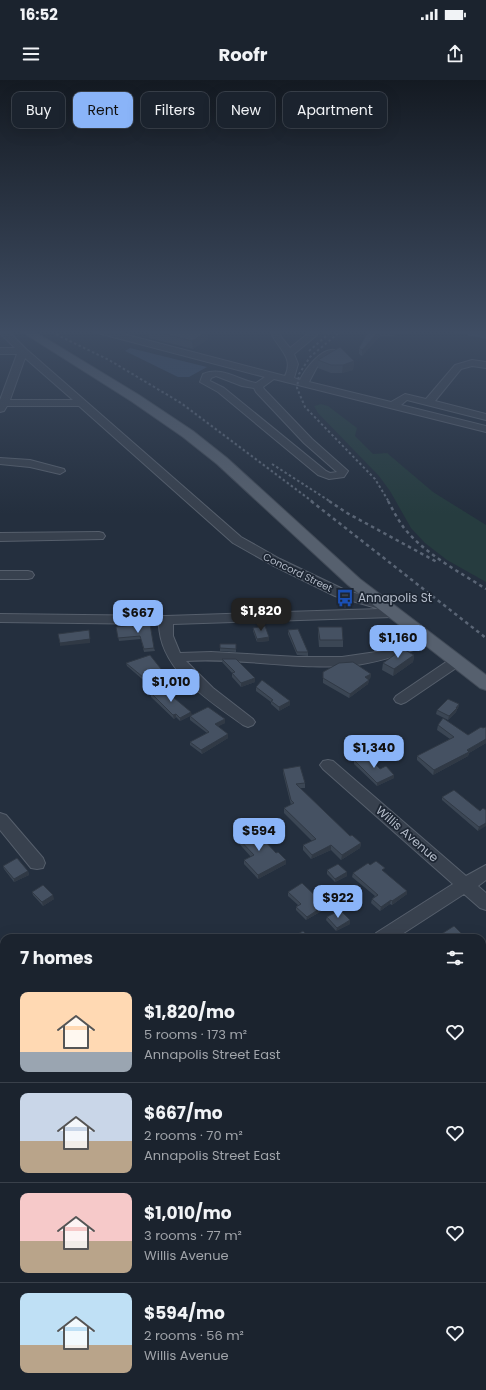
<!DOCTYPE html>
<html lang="en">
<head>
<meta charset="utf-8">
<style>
	:root { --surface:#1b232e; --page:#242b36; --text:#f1f3f6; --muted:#a0a4aa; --line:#39404a; --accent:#8ab4f8 }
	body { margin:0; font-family:Poppins,sans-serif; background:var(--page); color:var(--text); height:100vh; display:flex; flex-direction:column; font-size:15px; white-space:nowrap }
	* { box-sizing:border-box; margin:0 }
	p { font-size:13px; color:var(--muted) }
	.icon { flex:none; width:22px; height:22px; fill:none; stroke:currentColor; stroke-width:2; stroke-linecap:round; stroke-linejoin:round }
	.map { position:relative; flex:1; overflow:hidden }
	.details { position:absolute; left:0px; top:854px; width:486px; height:456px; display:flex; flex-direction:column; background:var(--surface); border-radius:12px 12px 0 0; box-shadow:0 4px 16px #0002,0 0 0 1px var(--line) }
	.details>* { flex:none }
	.hud { position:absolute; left:12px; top:12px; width:462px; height:36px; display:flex; gap:8px }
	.price { position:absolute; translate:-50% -34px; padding:0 9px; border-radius:8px; background:var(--accent); color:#111; font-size:13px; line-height:26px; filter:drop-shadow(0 1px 2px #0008) }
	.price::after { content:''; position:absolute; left:50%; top:24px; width:12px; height:9px; margin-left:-6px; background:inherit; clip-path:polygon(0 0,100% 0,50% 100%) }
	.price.active { background:#222; color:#fff }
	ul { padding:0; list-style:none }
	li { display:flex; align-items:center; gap:12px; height:100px; padding:0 20px }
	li+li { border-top:1px solid var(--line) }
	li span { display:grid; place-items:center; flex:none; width:112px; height:80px; border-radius:8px; color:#555 }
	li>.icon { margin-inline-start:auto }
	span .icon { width:48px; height:48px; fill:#fffc; stroke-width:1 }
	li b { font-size:17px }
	h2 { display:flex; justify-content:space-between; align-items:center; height:48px; padding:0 20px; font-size:17px }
	.tag { padding:0 14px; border-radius:8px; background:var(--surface); box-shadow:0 4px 16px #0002,0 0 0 1px var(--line); font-size:14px; line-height:36px }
	.tag.active { background:var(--accent); color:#111 }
	.status { display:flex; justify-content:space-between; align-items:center; height:28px; padding:0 20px; background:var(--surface); direction:ltr }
	.status svg { height:11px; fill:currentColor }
	header { display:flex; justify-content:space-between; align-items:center; height:52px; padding:0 20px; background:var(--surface); font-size:18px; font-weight:700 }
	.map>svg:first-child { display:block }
	.green { fill:#263c3f }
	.water { fill:#394c67 }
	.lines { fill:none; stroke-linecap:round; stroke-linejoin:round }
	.minor-casing { stroke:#565f6c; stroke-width:2 }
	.major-casing { stroke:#414a57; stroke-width:2 }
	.minor { fill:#38414e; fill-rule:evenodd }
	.major { fill:#56606e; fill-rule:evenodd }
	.rail-far1 { stroke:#5a6575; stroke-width:2; stroke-dasharray:2.5 2.5; stroke-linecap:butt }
	.rail { stroke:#5a6575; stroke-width:2.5; stroke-dasharray:3.5 3.5; stroke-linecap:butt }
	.wall { fill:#3b4654 }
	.shaded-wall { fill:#303945 }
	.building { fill:#455162; stroke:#303945 }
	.labels { text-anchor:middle; stroke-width:3.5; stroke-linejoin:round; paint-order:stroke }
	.far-street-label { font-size:10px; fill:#b4bcc9; stroke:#1d2633 }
	.poi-label { font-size:12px; fill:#b4bcc9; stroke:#1d2633; text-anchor:start }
	.street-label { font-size:12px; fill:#b4bcc9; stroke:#1d2633 }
</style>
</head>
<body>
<div class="status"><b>16:52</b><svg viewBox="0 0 49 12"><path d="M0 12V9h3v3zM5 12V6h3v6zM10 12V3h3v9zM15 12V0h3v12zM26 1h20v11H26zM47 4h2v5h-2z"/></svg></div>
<header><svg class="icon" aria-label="menu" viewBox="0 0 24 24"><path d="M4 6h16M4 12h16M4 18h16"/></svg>Roofr<svg class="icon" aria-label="share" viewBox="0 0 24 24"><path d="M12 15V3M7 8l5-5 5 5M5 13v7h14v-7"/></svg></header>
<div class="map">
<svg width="486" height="1310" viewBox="0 0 486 1310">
	<rect width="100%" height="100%" fill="#242f3e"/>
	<path class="green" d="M321,324L328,326L357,348L355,356L373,374L387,373L433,412L486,445V502L447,480L425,463L411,448L390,411L379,396L318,333L314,326Z"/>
	<path class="water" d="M444,250H486V259Z
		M130,268L207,287L189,297H178L125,271Z"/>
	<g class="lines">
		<g class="minor-casing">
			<path id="minor" d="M0,250H7L26,269L241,457L280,479L345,510L391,524L393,527L391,529L398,530L400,533L398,536L393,537L173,544V556L180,573L211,572L298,577H342L383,571L428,556L433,557L435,560L433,563C408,572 383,581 357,585C300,591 243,577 186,581L213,608L253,639L255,642L253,645L248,647L243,645C209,620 160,591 159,544L0,542V534L166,536L380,529L335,516L272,485L233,463L79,326H7L4,331L0,332V320L17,274H0V268H15L0,253ZM25,278L73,320H10Z
				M93,250H108L285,296C295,276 276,268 270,250H278L281,257L290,268L311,251H317L318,253L317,255L294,274L298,284L294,298L300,300C305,289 322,267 335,270L337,272L335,274L317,287L309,302L391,322L405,314L426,319L455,285L472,280L486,282V288L472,286L461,289L435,321L486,334V340L407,320L401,325L486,346V352L274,299L263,307L264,309L312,359L348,391L344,397L329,399L318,395L218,312L200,302L203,294C223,286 237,300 256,303L265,297L94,252ZM216,296L242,306L254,308L256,312L304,363L337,392L330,393L326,391L224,308L210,301L211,298Z
				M0,378L30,380L64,389L65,391L60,394L30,387L0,384Z
				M99,452L103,453L105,456L103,459L0,461V453Z
				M0,491H28L32,492L34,495L32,498L28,499H0Z
				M457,577L462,578L464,581L462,584L406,622L401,624L396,622L394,619L396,616L452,578Z
				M328,680L333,681L466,796L486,785V800L478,806L486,813V830L480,828L464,814L396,858H373L376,853L453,804L323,689L320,685L323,681Z
				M0,733L6,735L43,778L45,783L43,788L37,789L31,788L0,750Z
				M482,947L486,949V969L482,967Z
				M4,1026V1046L0,1047V1027Z"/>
		</g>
		<g class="major-casing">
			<path id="major" d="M19,250H32L139,315L193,351L227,378L360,499L486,595V610L480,608L348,505L217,384L183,357L131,321Z"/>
		</g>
		<use href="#minor" class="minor"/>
		<use href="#major" class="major"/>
		<path class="rail-far1" d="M47,250L109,280L181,323L313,422
			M342,250L310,277L299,294L297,308L305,327L375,399L389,422
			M309,271L332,251
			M272,384L331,422"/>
		<path class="rail" d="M311,421L486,558
			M329,421L347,433L437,482
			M388,421C393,430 398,440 404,448C425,474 458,491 486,509"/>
	</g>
	<path class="wall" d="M148,250H205L208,259L193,269L149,258Z
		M315,250H329L326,253Z
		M369,250H411V252L392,256H380L362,276L359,274V268Z
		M318,280L354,281L353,290L342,293H331L318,288Z
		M132,546L154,568L155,571L144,572L141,559L119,561L116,547Z
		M318,547L343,560V567H319L318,554Z
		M253,548L269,557V561L257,562L253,551Z
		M288,550L308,572V576L297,575L288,554Z
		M236,564V572L220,571V568Z
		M414,575L413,582L393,596L382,590L383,583Z
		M222,579L255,602L241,607L232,597V593L222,582Z
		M126,583L165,598L149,605L127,586Z
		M323,592L371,594L370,599H369L368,604L349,618L323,603Z
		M256,607L290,621V625L279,631L271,624V622L256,611Z
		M151,613L192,635L180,641L176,637L174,639L151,617Z
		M459,624L458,628L457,629L456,632L448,640L436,634L437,630Z
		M190,636L225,639V643L218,646L228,658L202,674L190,665V662L207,653L190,640Z
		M438,645L468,655L486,647V663L469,673L468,676L433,695L417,680V676L450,659L437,650Z
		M354,680L380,689L394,698L377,706L354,684Z
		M283,689L305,703V708H300L350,756L361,763L360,768L341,780L331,770L311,779L303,770V765L312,761L284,733V728L291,725L283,693Z
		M442,717L480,731L486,730L478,751L442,720Z
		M235,755L276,773L286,784L258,799L244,784V780L251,777L235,759Z
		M370,785L384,792L407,814L392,825L390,824L380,831L371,823L372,819L375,816L352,797L353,793Z
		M3,786L28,791L29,795L14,802L4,789Z
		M327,790L347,796L335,802L327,794Z
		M32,812L54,819L43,826L33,815Z
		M288,812L325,829L306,840L296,830V827L298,825L288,816Z
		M340,833L350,840V844L336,851L326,840L327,837Z
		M486,868V899L482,895V871Z
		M486,1070V1085L482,1080V1073Z
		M171,1306H207L209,1310H174Z"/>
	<path class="shaded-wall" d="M394,250H411V252L392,256V251Z
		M208,251V259L193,269L192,261Z
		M380,251V256L362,276V270Z
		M354,281L353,290L342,293L343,285Z
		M269,557V561L257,562V559Z
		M90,559V563L60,566V563Z
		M414,575L413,582L393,596L394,589Z
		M165,594V598L149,605V602Z
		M371,594L370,599L365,602V597Z
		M255,598V602L241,607V603Z
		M369,600L368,604L349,618L350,614Z
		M290,621V625L279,631V627Z
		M459,624L458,628L457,629L456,632L448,640L449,636Z
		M191,632L192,635L180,641V638Z
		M176,634V637L174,639L173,635Z
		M225,639V643L215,648V644Z
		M228,654V658L202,674L201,670Z
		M486,659V663L469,673L468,676L433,695L434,690Z
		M394,695V698L377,706V703Z
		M486,743V746L478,751L479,747Z
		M361,763L360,768L341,780L342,775Z
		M331,765V770L311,779L312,775Z
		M286,780V784L258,799V795Z
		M28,791L29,795L14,802V799Z
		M347,792V796L335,802V799Z
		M407,811V814L392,825V821Z
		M53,815L54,819L43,826L42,822Z
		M391,820L390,824L380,831L381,827Z
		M325,825V829L306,840L307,837Z
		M350,840V844L336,851L337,848Z
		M0,988H4V991L0,992Z
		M486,1034V1047L482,1050V1037Z"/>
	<path class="building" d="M149,250H205L208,251L192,261Z
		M369,250H394L380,251L362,270L359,268Z
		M340,267L354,281L343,285H331L318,280Z
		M150,544L154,568L144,569L140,556L118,558L116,547L132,545V546Z
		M265,546L269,557L257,559L253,548Z
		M318,547H342L343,560H320Z
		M298,549L308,572H297L288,550Z
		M89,550L90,559L60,563L58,554Z
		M220,564H236V569L220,568Z
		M403,569L414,575L394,589L383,583Z
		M150,575L165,594L149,602L126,583Z
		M222,579H236L255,598L241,603L232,593L235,592Z
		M353,582L371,594L365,597L369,600L350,614L323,598V592L339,583Z
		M262,600L290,621L279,627L271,621L273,620L256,607Z
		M162,608L191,632L180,638L176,634L173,635L151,613Z
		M448,619L459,624L456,628H457L449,636L437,630Z
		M208,627L225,639L215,644L228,654L201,670L190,662L209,652L190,636Z
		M443,638L468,655L481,647L483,648L486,647V659L467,670L469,672L434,690L417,676L454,657L438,645Z
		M366,675L380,689L386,686L394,695L377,703L354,680Z
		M300,686L305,703L296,704L350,756L352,755L361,763L342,775L331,765L312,775L303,765L316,759L284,728L294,723L291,720L283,689Z
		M454,710L480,731L483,728L486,730V743L479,747L442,717Z
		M252,747L276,773L278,772L286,780L258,795L244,780L254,775L235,755Z
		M17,778L28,791L14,799L3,786Z
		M376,781L385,788L382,790L407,811L392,821L391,820L381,827L372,819L378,815L353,793L368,783L370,785Z
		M338,784L347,792L335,799L327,790Z
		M302,803L325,825L307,837L296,827L301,824L288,812Z
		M43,805L53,815L42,822L32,812Z
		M338,831L340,833L342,832L350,840L337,848L327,837Z
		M454,846L466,858H435Z
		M303,851L310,858H291Z
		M486,868V883L482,879V871Z
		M4,969V988H0V970Z
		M486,991V1034L482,1037V994Z
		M486,1070V1080L482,1076V1073Z
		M173,1306H207L209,1310H176Z"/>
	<linearGradient id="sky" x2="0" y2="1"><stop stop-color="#141a22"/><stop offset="0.58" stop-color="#3f4d63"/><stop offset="1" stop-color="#3f4d63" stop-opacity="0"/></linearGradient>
	<rect width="486" height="434" fill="url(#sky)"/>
	<defs>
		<g id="bus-bare" transform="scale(1.38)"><path d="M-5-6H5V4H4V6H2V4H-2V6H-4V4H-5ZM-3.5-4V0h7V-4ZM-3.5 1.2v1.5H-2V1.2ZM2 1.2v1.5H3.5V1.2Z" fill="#1a4fb4" stroke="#1d2633" stroke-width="2.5" paint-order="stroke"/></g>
	</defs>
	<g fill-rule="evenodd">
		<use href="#bus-bare" x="345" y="518"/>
	</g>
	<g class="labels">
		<g class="far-street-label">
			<text transform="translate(298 492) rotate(26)" y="4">Concord Street</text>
		</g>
		<g class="poi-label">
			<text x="358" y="522">Annapolis St</text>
		</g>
		<g class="street-label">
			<text transform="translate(407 754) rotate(41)" y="4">Willis Avenue</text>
		</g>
	</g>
</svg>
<b class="price active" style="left:261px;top:552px">$1,820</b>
<b class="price" style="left:138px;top:554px">$667</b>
<b class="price" style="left:398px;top:579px">$1,160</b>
<b class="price" style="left:171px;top:623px">$1,010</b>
<b class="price" style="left:374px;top:689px">$1,340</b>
<b class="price" style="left:259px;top:772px">$594</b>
<b class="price" style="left:338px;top:839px">$922</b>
<div class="hud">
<a class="tag">Buy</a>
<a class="tag active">Rent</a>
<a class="tag">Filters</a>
<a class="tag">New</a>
<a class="tag">Apartment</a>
</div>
<section class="details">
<h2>7 homes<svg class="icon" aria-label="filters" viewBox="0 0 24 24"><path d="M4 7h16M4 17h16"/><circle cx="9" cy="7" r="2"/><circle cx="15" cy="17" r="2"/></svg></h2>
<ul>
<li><span style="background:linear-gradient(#ffd9b3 75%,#9aa5b1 0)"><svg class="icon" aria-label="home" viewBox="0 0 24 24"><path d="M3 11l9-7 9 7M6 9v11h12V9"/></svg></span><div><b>$1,820/mo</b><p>5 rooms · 173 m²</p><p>Annapolis Street East</p></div><svg class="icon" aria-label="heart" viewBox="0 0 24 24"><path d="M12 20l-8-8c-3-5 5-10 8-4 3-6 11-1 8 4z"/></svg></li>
<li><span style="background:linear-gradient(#c9d6e8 60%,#b9a48a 0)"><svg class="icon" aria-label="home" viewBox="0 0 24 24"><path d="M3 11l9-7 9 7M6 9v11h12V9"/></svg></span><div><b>$667/mo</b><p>2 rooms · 70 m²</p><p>Annapolis Street East</p></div><svg class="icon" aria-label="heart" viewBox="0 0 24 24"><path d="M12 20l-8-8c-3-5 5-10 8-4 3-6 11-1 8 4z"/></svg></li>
<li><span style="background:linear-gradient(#f6c9c9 60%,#b9a48a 0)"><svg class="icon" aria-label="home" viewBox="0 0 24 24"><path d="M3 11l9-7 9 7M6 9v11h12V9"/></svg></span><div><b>$1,010/mo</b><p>3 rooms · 77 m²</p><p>Willis Avenue</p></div><svg class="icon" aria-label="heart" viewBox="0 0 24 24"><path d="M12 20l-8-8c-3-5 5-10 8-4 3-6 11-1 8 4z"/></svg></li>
<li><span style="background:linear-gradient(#bfe0f5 65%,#b9a48a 0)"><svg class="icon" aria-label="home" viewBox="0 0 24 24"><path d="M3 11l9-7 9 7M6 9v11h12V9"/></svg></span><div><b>$594/mo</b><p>2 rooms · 56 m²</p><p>Willis Avenue</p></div><svg class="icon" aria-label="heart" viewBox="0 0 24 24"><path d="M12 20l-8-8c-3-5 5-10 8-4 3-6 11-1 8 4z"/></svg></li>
</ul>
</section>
</div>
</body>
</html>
